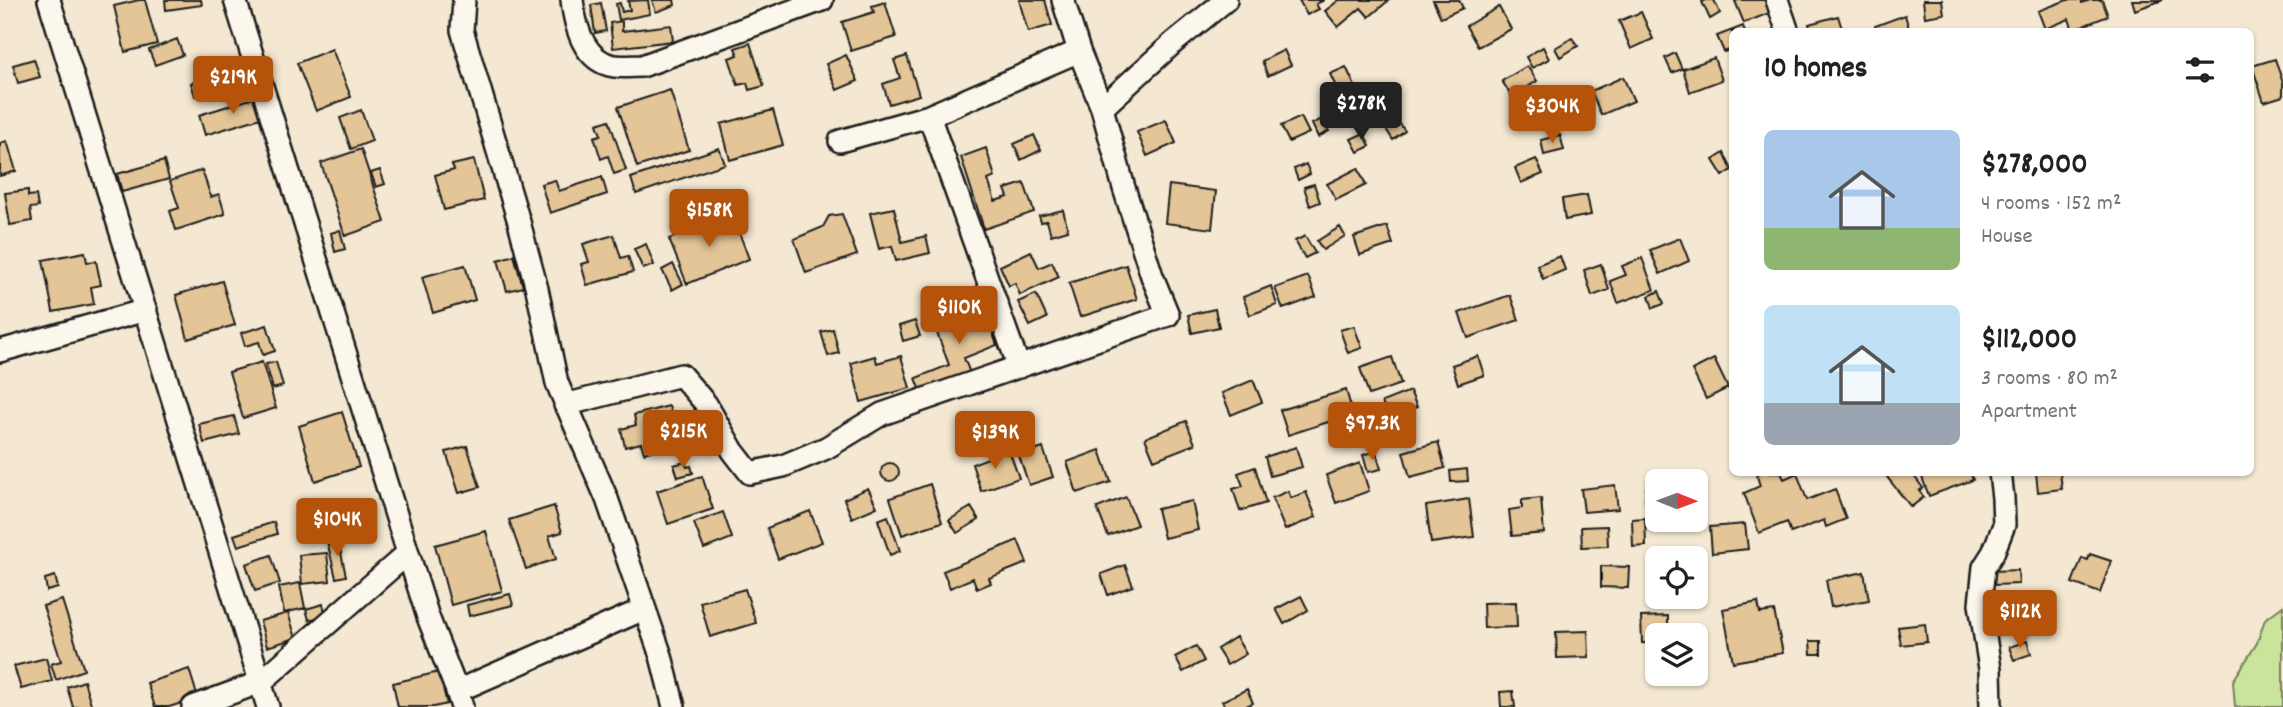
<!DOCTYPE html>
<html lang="en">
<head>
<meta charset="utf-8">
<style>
	:root { --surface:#fff; --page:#f6f6f6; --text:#202124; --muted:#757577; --accent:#b45309 }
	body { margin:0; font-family:Dekko,sans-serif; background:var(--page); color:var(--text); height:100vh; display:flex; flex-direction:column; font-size:26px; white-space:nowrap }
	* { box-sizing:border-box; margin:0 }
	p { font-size:23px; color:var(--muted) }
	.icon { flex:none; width:38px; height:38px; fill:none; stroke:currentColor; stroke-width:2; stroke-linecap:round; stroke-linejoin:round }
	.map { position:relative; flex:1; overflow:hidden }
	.side { position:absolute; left:1729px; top:28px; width:525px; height:448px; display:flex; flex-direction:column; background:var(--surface); border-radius:10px; box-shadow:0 2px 5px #0004 }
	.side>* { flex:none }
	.needle { width:46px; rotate:91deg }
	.fabs { position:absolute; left:1645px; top:469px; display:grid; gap:14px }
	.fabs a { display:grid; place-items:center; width:63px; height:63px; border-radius:10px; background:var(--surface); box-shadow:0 2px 5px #0004; font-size:35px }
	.price { position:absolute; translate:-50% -60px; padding:0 16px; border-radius:7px; background:var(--accent); color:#fff; font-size:23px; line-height:46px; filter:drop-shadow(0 2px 4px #0008) }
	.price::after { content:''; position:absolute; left:50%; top:42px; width:21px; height:16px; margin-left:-10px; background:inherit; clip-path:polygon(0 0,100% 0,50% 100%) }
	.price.active { background:#222; color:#fff }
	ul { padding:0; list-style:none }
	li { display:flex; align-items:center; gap:21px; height:175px; padding:0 35px }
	li span { display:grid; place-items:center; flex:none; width:196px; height:140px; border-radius:10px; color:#555 }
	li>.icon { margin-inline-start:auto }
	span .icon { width:84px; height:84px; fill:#fffc; stroke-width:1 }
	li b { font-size:30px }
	h2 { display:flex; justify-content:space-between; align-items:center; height:84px; padding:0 35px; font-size:30px }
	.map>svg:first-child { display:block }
	.green { fill:#cae49b; stroke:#73805c; stroke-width:2 }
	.building { fill:#e4c597; stroke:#1c1c1c; stroke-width:2 }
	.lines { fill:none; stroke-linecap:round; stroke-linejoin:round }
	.minor-casing { stroke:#1c1c1c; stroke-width:26 }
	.minor { stroke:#fbf7ec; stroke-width:21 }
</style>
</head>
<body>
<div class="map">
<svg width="2283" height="707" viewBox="0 0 2283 707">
	<rect width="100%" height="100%" fill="#f4e8d2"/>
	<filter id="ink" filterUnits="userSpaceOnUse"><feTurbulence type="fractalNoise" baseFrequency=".0143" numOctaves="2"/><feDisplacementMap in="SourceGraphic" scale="14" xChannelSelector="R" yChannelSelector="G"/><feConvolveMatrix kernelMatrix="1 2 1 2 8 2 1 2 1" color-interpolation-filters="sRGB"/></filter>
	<g filter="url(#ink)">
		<path class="green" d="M2283,606V707H2235L2233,681L2257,643L2265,619Z"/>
		<path class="building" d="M139,0H145L157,44L125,52L114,6Z
			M165,0H201L202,5L166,10Z
			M648,0L650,14L619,20L616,4L620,3L622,12L630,10L628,1Z
			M652,0H674L675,5L656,12Z
			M1019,0H1045L1052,25L1028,32Z
			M1299,0H1324L1316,4L1319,9L1307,15Z
			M1339,0H1389L1369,17L1361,8L1338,27L1325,11Z
			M1433,0H1459L1463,8L1441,18Z
			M1706,0H1714L1720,13L1710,19L1702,2Z
			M1738,0H1767L1772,12L1744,23L1735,1Z
			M1923,0H1942L1944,14L1925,17Z
			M2067,0H2081L2082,3L2090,0H2102L2108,16L2073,30L2069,19L2045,29L2038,11Z
			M2132,0H2163L2135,10Z
			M885,2L896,37L851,51L842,22L874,12L872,6Z
			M601,3L606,31L595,33L591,5Z
			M1499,7L1511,29L1478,47L1466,26Z
			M1641,12L1653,39L1631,49L1619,21Z
			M1905,15L1910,32H1877L1875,26Z
			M1838,16L1843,32H1811L1809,24Z
			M622,21V31L671,25L673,41L613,48L610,23Z
			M1743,26L1745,32H1732V49L1724,52L1717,36Z
			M1572,38L1578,46L1560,57L1555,48Z
			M177,39L183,55L155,65L149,50Z
			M750,43L764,86L749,90L747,83L738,85L729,58L738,55L735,48Z
			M1543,47L1549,59L1532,68L1526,57Z
			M332,49L351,97L316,111L297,63Z
			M1284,50L1291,65L1268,76L1262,61Z
			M1675,53L1682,69L1672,73L1665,58Z
			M846,55L858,81L837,90L826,64Z
			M907,56L919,95L889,104L883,84L900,78L894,60Z
			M1714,58L1722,80L1690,92L1683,69Z
			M34,59L40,77L18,83L13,65Z
			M2275,59L2283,83V96L2264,102L2252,66Z
			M1527,66L1537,81L1512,97L1502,81Z
			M1346,67L1361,99L1345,106L1330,74Z
			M1623,77L1634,101L1601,115L1591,91Z
			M200,80L204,94L195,96L191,83Z
			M670,90L689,150L637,167L618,107Z
			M260,96L267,116L205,135L199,115Z
			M1388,108L1405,131L1393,140L1377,115Z
			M361,110L372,141L351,149L340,118Z
			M773,110L783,145L730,160L721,124Z
			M1301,117L1309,133L1289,142L1281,126Z
			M1322,119L1329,131L1318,137L1312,124Z
			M609,120L626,170L614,174L608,156L601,159L594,137L601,135L597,124Z
			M1166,120L1176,143L1147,156L1137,132Z
			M1364,133L1370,146L1358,152L1351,139Z
			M1034,135L1041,150L1021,160L1014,144Z
			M1560,135L1564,150L1544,155L1541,140Z
			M7,141L16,171L0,176V143Z
			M719,148L725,164L636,194L631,178Z
			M986,148L995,177L988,180L995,201L1008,197L1005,189L1024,183L1034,212L984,229L961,157Z
			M361,149L385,222L345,236L321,163Z
			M1724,153L1732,170L1723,176L1713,160Z
			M1536,159L1543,174L1521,183L1515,168Z
			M474,160L484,200L444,210L435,175L454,170L452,165Z
			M164,161L169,179L122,192L117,174Z
			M1306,164L1310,174L1298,180L1294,169Z
			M1358,168L1366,185L1336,200L1327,184Z
			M202,170L211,197L219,194L225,214L176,230L170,211L179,208L170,181Z
			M380,170L385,184L376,187L371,173Z
			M602,177L607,194L550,213L541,184L555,180L559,191Z
			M1314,184L1320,202L1310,206L1304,187Z
			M1169,185L1216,191L1212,229L1165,223Z
			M28,190V196L36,195L38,207L30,208L32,221L10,225L5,193Z
			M1587,195L1591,215L1565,220L1562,199Z
			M894,208L902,242L926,236L930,253L896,261L892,246L879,249L870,213Z
			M1063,210L1068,230L1051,235L1047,221L1041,222L1039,216Z
			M842,214L857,255L806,273L794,239L823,227L829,216Z
			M726,216L730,226L736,224L749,259L687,284L669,239Z
			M1387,226L1393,244L1360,255L1354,237Z
			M1340,227L1345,236L1323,250L1317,241Z
			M340,230L345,249L335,252L331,233Z
			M614,235L621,258L628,256L633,272L587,285L581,264L589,262L583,244Z
			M1305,236L1315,253L1305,258L1295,241Z
			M1680,238L1689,261L1660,274L1650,250Z
			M646,244L654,265L643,269L634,249Z
			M1031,251L1039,268L1052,262L1059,277L1020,295L1015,283L1009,286L1000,266Z
			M85,252L87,262L96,261L101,285L91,287L94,304L53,312L43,260Z
			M514,255L523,287L507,291L498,260Z
			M1560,256L1565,270L1543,279L1537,265Z
			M1642,258L1654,290L1618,303L1610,281L1626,275L1622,266Z
			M673,264L683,284L672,290L662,270Z
			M1601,264L1609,290L1592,296L1584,270Z
			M465,265L475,300L433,313L422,277Z
			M1126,265L1137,299L1080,317L1069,283Z
			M1308,276L1316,297L1283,309L1275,288Z
			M222,281L235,325L188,339L176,295Z
			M1271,286L1277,305L1250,315L1243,297Z
			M1659,291L1664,304L1653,308L1649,296Z
			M1036,294L1047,318L1030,326L1018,302Z
			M1510,295L1519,320L1468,338L1459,313Z
			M1215,309L1219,327L1192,333L1188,315Z
			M960,312L964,320L985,312L997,345L964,358L970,373L921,391L916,378L949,365L933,322Z
			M915,321L920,336L903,341L899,326Z
			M267,325L275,351L263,355L259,342L245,346L241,333Z
			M1354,326L1362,348L1348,353L1340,330Z
			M833,329L839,353L828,356L821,332Z
			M875,356L877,363L901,356L910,388L861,402L851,363Z
			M1478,356L1484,375L1458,384L1452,365Z
			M1392,357L1401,384L1369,395L1360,368Z
			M1714,359L1728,388L1706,399L1692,370Z
			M262,362L276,408L243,418L229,372Z
			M276,362L283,386L273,389L266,364Z
			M1253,380L1262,402L1231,415L1222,393Z
			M1346,390L1353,414L1288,435L1280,410Z
			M1410,391L1417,407L1388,419L1382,402Z
			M669,406L673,419L678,417L685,441L644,453L641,443L625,447L621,429L636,425L634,415Z
			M342,412L359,467L315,481L299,426Z
			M234,416L239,434L204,443L199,424Z
			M1186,421L1195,444L1154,460L1145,438Z
			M1438,442L1445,468L1410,477L1403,452Z
			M467,446L480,487L459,493L446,452Z
			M1296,447L1302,467L1270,476L1265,457Z
			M1043,448L1053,477L1029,485L1019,456Z
			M1009,450L1019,478L981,491L972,464Z
			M1100,450L1111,482L1077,493L1067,462Z
			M1376,451L1381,469L1368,472L1363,455Z
			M685,462L687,467L691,466L693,473L678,477L674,465Z
			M881 472a9 9 0 1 1 18 0a9 9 0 1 1-18 0Z
			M1360,463L1369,491L1336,503L1326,475Z
			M1255,467L1266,503L1240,511L1233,489L1243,486L1238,473Z
			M1467,469L1468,481L1451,482L1450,471Z
			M1760,472H1781L1784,479L1797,473L1807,500L1835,489L1846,519L1826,527L1824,520L1791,533L1787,522L1759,533L1744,493L1760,486L1757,476Z
			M1888,472H1911L1923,488L1919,491L1924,497L1911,507L1887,477L1890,474Z
			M1920,472H1970L1973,480L1929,496Z
			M2060,472L2062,489L2038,492L2036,473Z
			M702,476L713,509L668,524L657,491Z
			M930,484L942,522L902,535L890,498Z
			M1615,485L1618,509L1584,512L1581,489Z
			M868,488L877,507L852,518L844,499Z
			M1646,488H1657V501H1645Z
			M1288,491L1291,498L1306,492L1316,517L1285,530L1272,498Z
			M1126,497L1137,525L1108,536L1097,508Z
			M1541,498L1544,533L1512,536L1509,510L1522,508V500Z
			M1469,499L1474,537L1431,543L1426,506Z
			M1192,501L1198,530L1164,538L1157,509Z
			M321,506L327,532L305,537L298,511Z
			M554,506L562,532L549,536L556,559L526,569L509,520Z
			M971,507L979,520L957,533L949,520Z
			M810,511L822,542L778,559L767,528Z
			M723,512L732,538L704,549L694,523Z
			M888,516L900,551L890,555L878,520Z
			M1645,518L1646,546L1633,547L1632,519Z
			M274,522L277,534L238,546L234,535Z
			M1745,524L1748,549L1712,553L1710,527Z
			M1607,526L1608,546L1582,547L1581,527Z
			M486,531L502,591L451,605L435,545Z
			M338,539L346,576L336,578L327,541Z
			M1018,540L1027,563L989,578L991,583L977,589L973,578L950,588L943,571Z
			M327,553L330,581L302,584L299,555Z
			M2090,554L2111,561L2100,593L2072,583L2082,558L2088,560Z
			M271,555L280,583L255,591L246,564Z
			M1125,565L1133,586L1108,595L1101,574Z
			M1601,566L1629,567L1628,588L1601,587Z
			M2018,570L2019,584L1994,585L1993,571Z
			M1864,572L1869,600L1831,607L1826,580Z
			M55,576L58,588L47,591L45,579Z
			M300,583L305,608L284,613L279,587Z
			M745,589L756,623L710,637L700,602Z
			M510,594L513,605L469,616L467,605Z
			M1301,596L1308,610L1284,624L1276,609Z
			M62,600L84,670L56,680L51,664L61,661L43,606Z
			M1516,602L1517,627L1484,628L1483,603Z
			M1758,602L1760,613L1774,611L1783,653L1733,662L1723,609Z
			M323,604L326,615L309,620L306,609Z
			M288,613L296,638L267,647L260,621Z
			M1668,616V635H1657V643H1642L1641,617Z
			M1925,624L1927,642L1901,645L1898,627Z
			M1588,631L1589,657L1557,658L1556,632Z
			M1236,637L1246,654L1227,665L1217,649Z
			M1810,641H1821V654H1811Z
			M2027,641L2031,654L2014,660L2009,647Z
			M1196,646L1204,661L1183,672L1175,657Z
			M46,658L52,681L21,689L14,666Z
			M189,669L198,698L169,707H155L147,683Z
			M439,672L447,704L434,707H398L393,683Z
			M84,681L92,707H73L67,687Z
			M1247,689L1253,703L1244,707H1225L1222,701Z
			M1513,691L1515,707H1501L1500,692Z"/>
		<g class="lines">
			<g class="minor-casing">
				<path id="minor" d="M49,0L268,707
					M235,0L428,617L457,691
					M464,0L462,30L519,222L537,289L557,383L607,499L661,656L674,707
					M572,0C575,26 584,61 614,66C623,67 633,66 642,66L822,0
					M1777,0L1788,32
					M1102,108L1173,43L1226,0
					M929,116L1019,367
					M840,141L929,116L1079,51
					M0,351L146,310
					M565,405L681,375L706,404L733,451L750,473L783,466L826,448L882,414L1168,315L1152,276L1124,188L1102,108L1079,51L1063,0
					M193,707L261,682L408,553
					M462,707L457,691L644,609
					M1991,707L1990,669L1980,604L1984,567L1993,553L2004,525L2003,498L2000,472"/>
			</g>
			<use href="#minor" class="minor"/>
		</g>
	</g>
</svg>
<div class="fabs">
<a><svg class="needle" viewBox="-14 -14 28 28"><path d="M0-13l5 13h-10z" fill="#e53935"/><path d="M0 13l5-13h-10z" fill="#757577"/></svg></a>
<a><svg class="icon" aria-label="locate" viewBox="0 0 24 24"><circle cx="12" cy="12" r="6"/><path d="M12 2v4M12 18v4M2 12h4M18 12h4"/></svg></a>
<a><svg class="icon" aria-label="layers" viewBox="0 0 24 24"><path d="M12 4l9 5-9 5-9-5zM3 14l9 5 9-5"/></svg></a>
</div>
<b class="price" style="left:233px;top:116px">$219K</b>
<b class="price active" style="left:1361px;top:142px">$278K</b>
<b class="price" style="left:1552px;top:145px">$304K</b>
<b class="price" style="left:709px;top:249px">$158K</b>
<b class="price" style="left:959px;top:346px">$110K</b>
<b class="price" style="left:1372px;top:462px">$97.3K</b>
<b class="price" style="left:683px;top:470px">$215K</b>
<b class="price" style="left:995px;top:471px">$139K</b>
<b class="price" style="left:337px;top:558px">$104K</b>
<b class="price" style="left:2020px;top:650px">$112K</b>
<section class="side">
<h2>10 homes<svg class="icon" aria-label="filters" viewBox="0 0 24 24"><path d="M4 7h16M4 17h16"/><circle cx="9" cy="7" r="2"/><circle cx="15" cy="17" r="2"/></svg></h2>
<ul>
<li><span style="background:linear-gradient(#a9c7e8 70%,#8fb573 0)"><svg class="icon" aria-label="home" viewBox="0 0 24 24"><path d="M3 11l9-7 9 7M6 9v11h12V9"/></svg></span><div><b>$278,000</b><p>4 rooms · 152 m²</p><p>House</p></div></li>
<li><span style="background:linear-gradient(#bfe0f5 70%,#9aa5b1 0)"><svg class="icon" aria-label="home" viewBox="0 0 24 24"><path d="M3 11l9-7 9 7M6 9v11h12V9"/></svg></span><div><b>$112,000</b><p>3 rooms · 80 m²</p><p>Apartment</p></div></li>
</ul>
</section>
</div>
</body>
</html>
